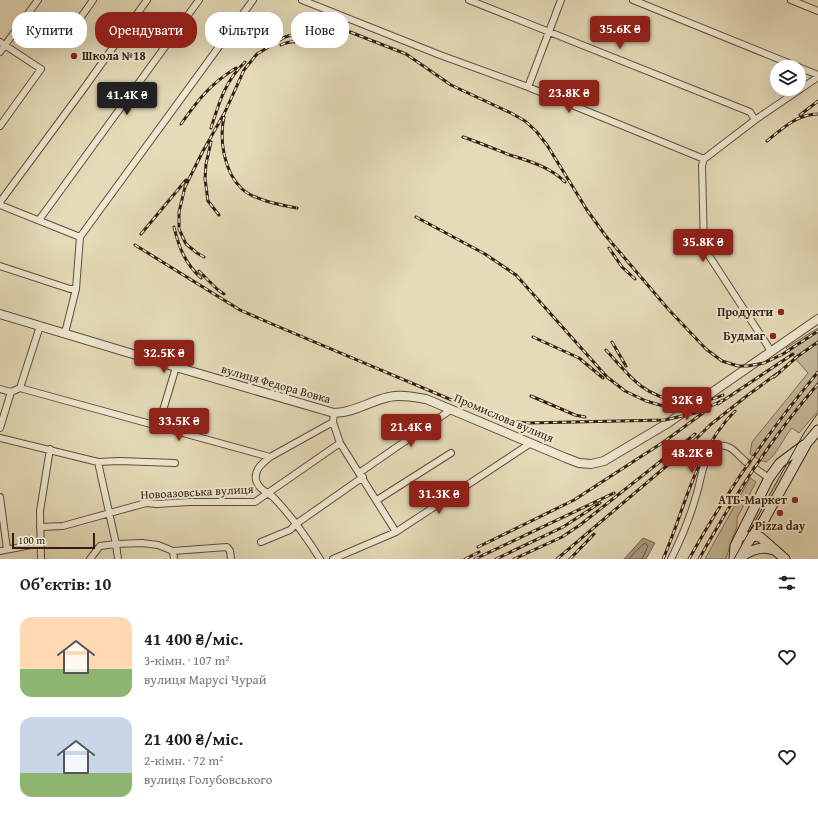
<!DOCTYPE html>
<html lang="uk">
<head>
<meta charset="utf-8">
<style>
	:root { --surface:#fff; --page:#f2f2f2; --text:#202124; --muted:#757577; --accent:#8f2418 }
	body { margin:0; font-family:"Gentium Book Plus",serif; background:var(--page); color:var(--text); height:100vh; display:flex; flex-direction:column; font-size:15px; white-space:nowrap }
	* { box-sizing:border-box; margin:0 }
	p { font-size:13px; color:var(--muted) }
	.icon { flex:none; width:22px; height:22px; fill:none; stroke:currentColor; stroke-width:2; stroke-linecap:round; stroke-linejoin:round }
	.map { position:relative; height:559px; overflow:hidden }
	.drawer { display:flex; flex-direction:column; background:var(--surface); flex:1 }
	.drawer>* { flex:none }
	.top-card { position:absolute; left:12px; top:12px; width:400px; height:36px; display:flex; gap:8px }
	.buttons { position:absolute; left:770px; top:60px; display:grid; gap:8px }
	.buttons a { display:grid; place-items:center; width:36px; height:36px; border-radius:50%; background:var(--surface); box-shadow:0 4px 16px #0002; font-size:20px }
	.scale { position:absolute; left:12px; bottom:10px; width:83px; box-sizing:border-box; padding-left:4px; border:2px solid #341e12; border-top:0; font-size:11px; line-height:14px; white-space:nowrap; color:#341e12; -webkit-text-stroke:3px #eee8d1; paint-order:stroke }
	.price { position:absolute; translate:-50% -34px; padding:0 9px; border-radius:4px; background:var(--accent); color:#fff; font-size:13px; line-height:26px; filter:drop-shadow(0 1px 2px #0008) }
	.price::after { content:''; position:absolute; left:50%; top:24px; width:12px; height:9px; margin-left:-6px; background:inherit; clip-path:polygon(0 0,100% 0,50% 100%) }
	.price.current { background:#222; color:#fff }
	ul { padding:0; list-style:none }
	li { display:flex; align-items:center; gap:12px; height:100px; padding:0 20px }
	li span { display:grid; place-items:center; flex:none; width:112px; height:80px; border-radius:12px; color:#555 }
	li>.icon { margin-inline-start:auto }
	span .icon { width:48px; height:48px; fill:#fffc; stroke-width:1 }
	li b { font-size:17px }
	h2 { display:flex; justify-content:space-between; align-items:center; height:48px; padding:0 20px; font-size:17px }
	.chip { padding:0 14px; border-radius:16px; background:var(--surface); box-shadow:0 4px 16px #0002; font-size:14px; line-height:36px }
	.chip.current { background:var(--accent); color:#fff }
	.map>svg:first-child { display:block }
	.green { fill:#c7bb9c; stroke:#7e6c57 }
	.water { fill:#a99b80; stroke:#7a6954 }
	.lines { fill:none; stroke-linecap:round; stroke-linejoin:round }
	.shore { stroke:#6e5c49; stroke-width:1 }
	.minor-tunnel { stroke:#c2b597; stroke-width:6; stroke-dasharray:6 3; stroke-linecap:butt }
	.minor-casing { stroke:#604d3c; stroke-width:8 }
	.tertiary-casing { stroke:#604d3c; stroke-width:10 }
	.secondary-casing { stroke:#341e12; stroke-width:11 }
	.minor { stroke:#eee8d1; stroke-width:6 }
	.tertiary { stroke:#eee8d1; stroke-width:8 }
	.secondary { stroke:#eee8d1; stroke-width:9 }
	.tram { stroke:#341e12; stroke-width:1 }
	.rail-casing { stroke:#341e12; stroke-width:3 }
	.rail { stroke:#eee8d1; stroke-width:1.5; stroke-dasharray:4.5; stroke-linecap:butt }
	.poi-dot { fill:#8f2418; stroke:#eee8d1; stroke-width:1.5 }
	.labels { text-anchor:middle; stroke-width:4; stroke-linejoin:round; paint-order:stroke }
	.poi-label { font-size:12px; font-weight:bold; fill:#341e12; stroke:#eee8d1; text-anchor:end }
	.street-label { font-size:12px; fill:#341e12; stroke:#eee8d1 }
</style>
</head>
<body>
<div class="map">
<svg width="818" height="559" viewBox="0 0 818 559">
	<rect width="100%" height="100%" fill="#e5dbb8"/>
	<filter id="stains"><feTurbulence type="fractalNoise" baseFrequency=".005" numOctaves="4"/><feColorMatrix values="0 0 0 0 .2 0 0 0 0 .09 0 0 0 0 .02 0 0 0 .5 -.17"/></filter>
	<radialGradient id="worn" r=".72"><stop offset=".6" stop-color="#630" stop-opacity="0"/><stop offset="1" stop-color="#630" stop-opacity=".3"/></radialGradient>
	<path class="green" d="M818,328V411L799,433L792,428C783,438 778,454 766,462L762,461L750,454L752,442L808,373L786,348Z
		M750,478L756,482L737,518V527L731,542L726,559H705Z"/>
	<path class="water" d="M643,538L655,543L646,559H624Z"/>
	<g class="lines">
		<path class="shore" d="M629,559L635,552L645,543L648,546L642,559"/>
		<path class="minor-tunnel" d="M746,462L756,469"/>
		<g class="minor-casing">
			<path id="minor" d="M302,0L440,55L528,87L704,159L755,120L818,77
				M469,0L750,112L755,120
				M633,0L818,75
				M791,0L818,11
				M74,27L93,0
				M0,42L41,69L0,126
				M0,52L38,0
				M528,87L561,0
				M704,159L702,165L704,248L771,351
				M0,202L82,91L147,0
				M0,205L80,237
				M39,220L199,0
				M0,266L70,289H76
				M65,333L76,289L80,237L253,0
				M20,388L40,326
				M0,389L11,392L20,388L270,457L333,422L334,413
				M333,422L340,443L396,532
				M158,427L176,367
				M0,428L11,392
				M0,438L98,462L119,461L175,463
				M270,457C263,463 254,469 256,480C259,491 269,492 275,499C292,517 307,538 320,559
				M98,462L116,544L118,559
				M756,469L769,478
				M359,473L452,409
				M0,497L7,549
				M377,500L451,453
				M40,527L63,526L146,503L157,504L189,502H255L340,443
				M261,542L290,530L296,524L363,477
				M0,551L41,543
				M173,551L174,559
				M41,559L40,511L50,449
				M90,559L100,546L116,544L142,543L158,545L173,551L227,547L230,551L231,559
				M333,559L396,532L531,443
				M671,559C681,539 690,518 696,496C700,484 701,472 706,460C708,455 712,448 718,446C731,443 737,455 746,462"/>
		</g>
		<g class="tertiary-casing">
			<path id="tertiary" d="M0,314L176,367L334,413C353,413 370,401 389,397C401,394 414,397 426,399L566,458L579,463L591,464L604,461L668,423L818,319"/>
		</g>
		<g class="secondary-casing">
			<path id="secondary" d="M747,537L752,536L760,537L785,559
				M740,558C750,550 761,545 774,550
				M734,559L735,546L769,478L780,463L804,445
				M736,559L764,520L807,443L818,430"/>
		</g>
		<use href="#minor" class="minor"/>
		<use href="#tertiary" class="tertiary"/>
		<use href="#secondary" class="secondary"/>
		<path class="tram" d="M734,559L804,433L818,413"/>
		<g class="rail-casing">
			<path id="rail" d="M281,45C291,40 300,41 310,44
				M800,115L818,101
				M224,117C219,140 224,172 242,189C254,200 281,205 297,208
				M181,124C198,100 210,84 236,68
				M211,128C219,103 225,81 245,62
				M463,137C478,142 492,148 507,154C528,161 549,166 565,182
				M767,141C782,129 797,114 818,114
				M211,142L206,164L205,179L208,201L219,215
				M416,217L485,254L516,275L607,377L625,391L646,401L667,407L680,409L698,407
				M174,227C179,248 185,263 201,278
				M141,234L186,180
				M135,245L240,310L272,324L499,420L528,423L665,420L699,412L723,400
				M609,248L622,267L635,279
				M204,257L197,253L186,244L179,229V212L185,187L203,151L225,112L244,70L257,54L285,37L298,33L313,30L350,32L406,54L451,85L511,113L525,121L536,131L547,145L587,210L605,235L669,310L706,349L722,361L738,366H748L764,363L783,354L818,331
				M199,271L218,290L224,294
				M533,337L579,358L603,378
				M612,342L626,366
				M606,350C617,362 628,376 641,386C664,403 697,407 723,395
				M774,377L798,356L818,342
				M531,396L575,415L585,417
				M718,404L793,354
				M478,547L574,500L665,441L703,413
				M465,559L479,552
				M475,559L614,493
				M496,559L563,527L600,503
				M514,559L562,537L580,525L695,434
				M557,559L683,452L710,425L748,395L778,373
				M570,559L594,534
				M663,559C685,509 695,451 735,411
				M689,559C726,492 769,431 818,372
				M699,559C734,497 771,438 818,384"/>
		</g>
		<use href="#rail" class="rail"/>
	</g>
	<g class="poi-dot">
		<circle cx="74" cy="56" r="4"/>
		<circle cx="781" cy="312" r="4"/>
		<circle cx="773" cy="336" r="4"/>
		<circle cx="795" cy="500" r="4"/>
		<circle cx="780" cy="513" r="4"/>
	</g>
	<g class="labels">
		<g class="poi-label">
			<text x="82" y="60" text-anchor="start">Школа №18</text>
			<text x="773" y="316">Продукти</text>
			<text x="765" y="340">Будмаг</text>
			<text x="787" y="504">АТБ-Маркет</text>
			<text x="780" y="530" text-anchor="middle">Pizza day</text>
		</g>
		<g class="street-label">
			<text transform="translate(276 384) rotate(16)" y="4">вулиця Федора Вовка</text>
			<text transform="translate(504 418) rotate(23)" y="4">Промислова вулиця</text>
			<text transform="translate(197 492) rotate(-3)" y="4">Новоазовська вулиця</text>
		</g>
	</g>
	<rect width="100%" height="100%" filter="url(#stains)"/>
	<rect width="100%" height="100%" fill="url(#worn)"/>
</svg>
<div class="buttons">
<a><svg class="icon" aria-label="layers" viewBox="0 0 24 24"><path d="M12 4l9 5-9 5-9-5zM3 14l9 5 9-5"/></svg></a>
</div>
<div class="scale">100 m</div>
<b class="price" style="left:620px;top:50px">35.6K ₴</b>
<b class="price" style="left:569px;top:114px">23.8K ₴</b>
<b class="price current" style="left:127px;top:116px">41.4K ₴</b>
<b class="price" style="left:703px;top:263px">35.8K ₴</b>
<b class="price" style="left:164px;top:374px">32.5K ₴</b>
<b class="price" style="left:687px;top:421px">32K ₴</b>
<b class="price" style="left:179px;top:442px">33.5K ₴</b>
<b class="price" style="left:411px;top:448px">21.4K ₴</b>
<b class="price" style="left:692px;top:474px">48.2K ₴</b>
<b class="price" style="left:439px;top:515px">31.3K ₴</b>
<div class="top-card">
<a class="chip">Купити</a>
<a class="chip current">Орендувати</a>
<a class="chip">Фільтри</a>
<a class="chip">Нове</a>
</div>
</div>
<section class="drawer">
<h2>Об’єктів: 10<svg class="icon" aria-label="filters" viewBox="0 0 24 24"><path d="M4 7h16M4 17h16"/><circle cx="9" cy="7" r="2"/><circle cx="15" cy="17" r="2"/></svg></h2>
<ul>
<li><span style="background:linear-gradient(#ffd9b3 65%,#8fb573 0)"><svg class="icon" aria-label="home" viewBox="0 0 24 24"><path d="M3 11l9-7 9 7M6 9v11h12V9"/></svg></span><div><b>41 400 ₴/міс.</b><p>3-кімн. · 107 m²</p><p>вулиця Марусі Чурай</p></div><svg class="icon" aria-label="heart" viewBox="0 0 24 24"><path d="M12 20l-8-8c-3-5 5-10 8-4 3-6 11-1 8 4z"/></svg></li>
<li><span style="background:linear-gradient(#c9d6e8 70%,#8fb573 0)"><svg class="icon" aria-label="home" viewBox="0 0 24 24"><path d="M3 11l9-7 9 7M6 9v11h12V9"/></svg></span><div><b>21 400 ₴/міс.</b><p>2-кімн. · 72 m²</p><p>вулиця Голубовського</p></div><svg class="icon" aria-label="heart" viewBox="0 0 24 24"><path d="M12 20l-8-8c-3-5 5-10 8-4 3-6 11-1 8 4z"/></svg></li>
</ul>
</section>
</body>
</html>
